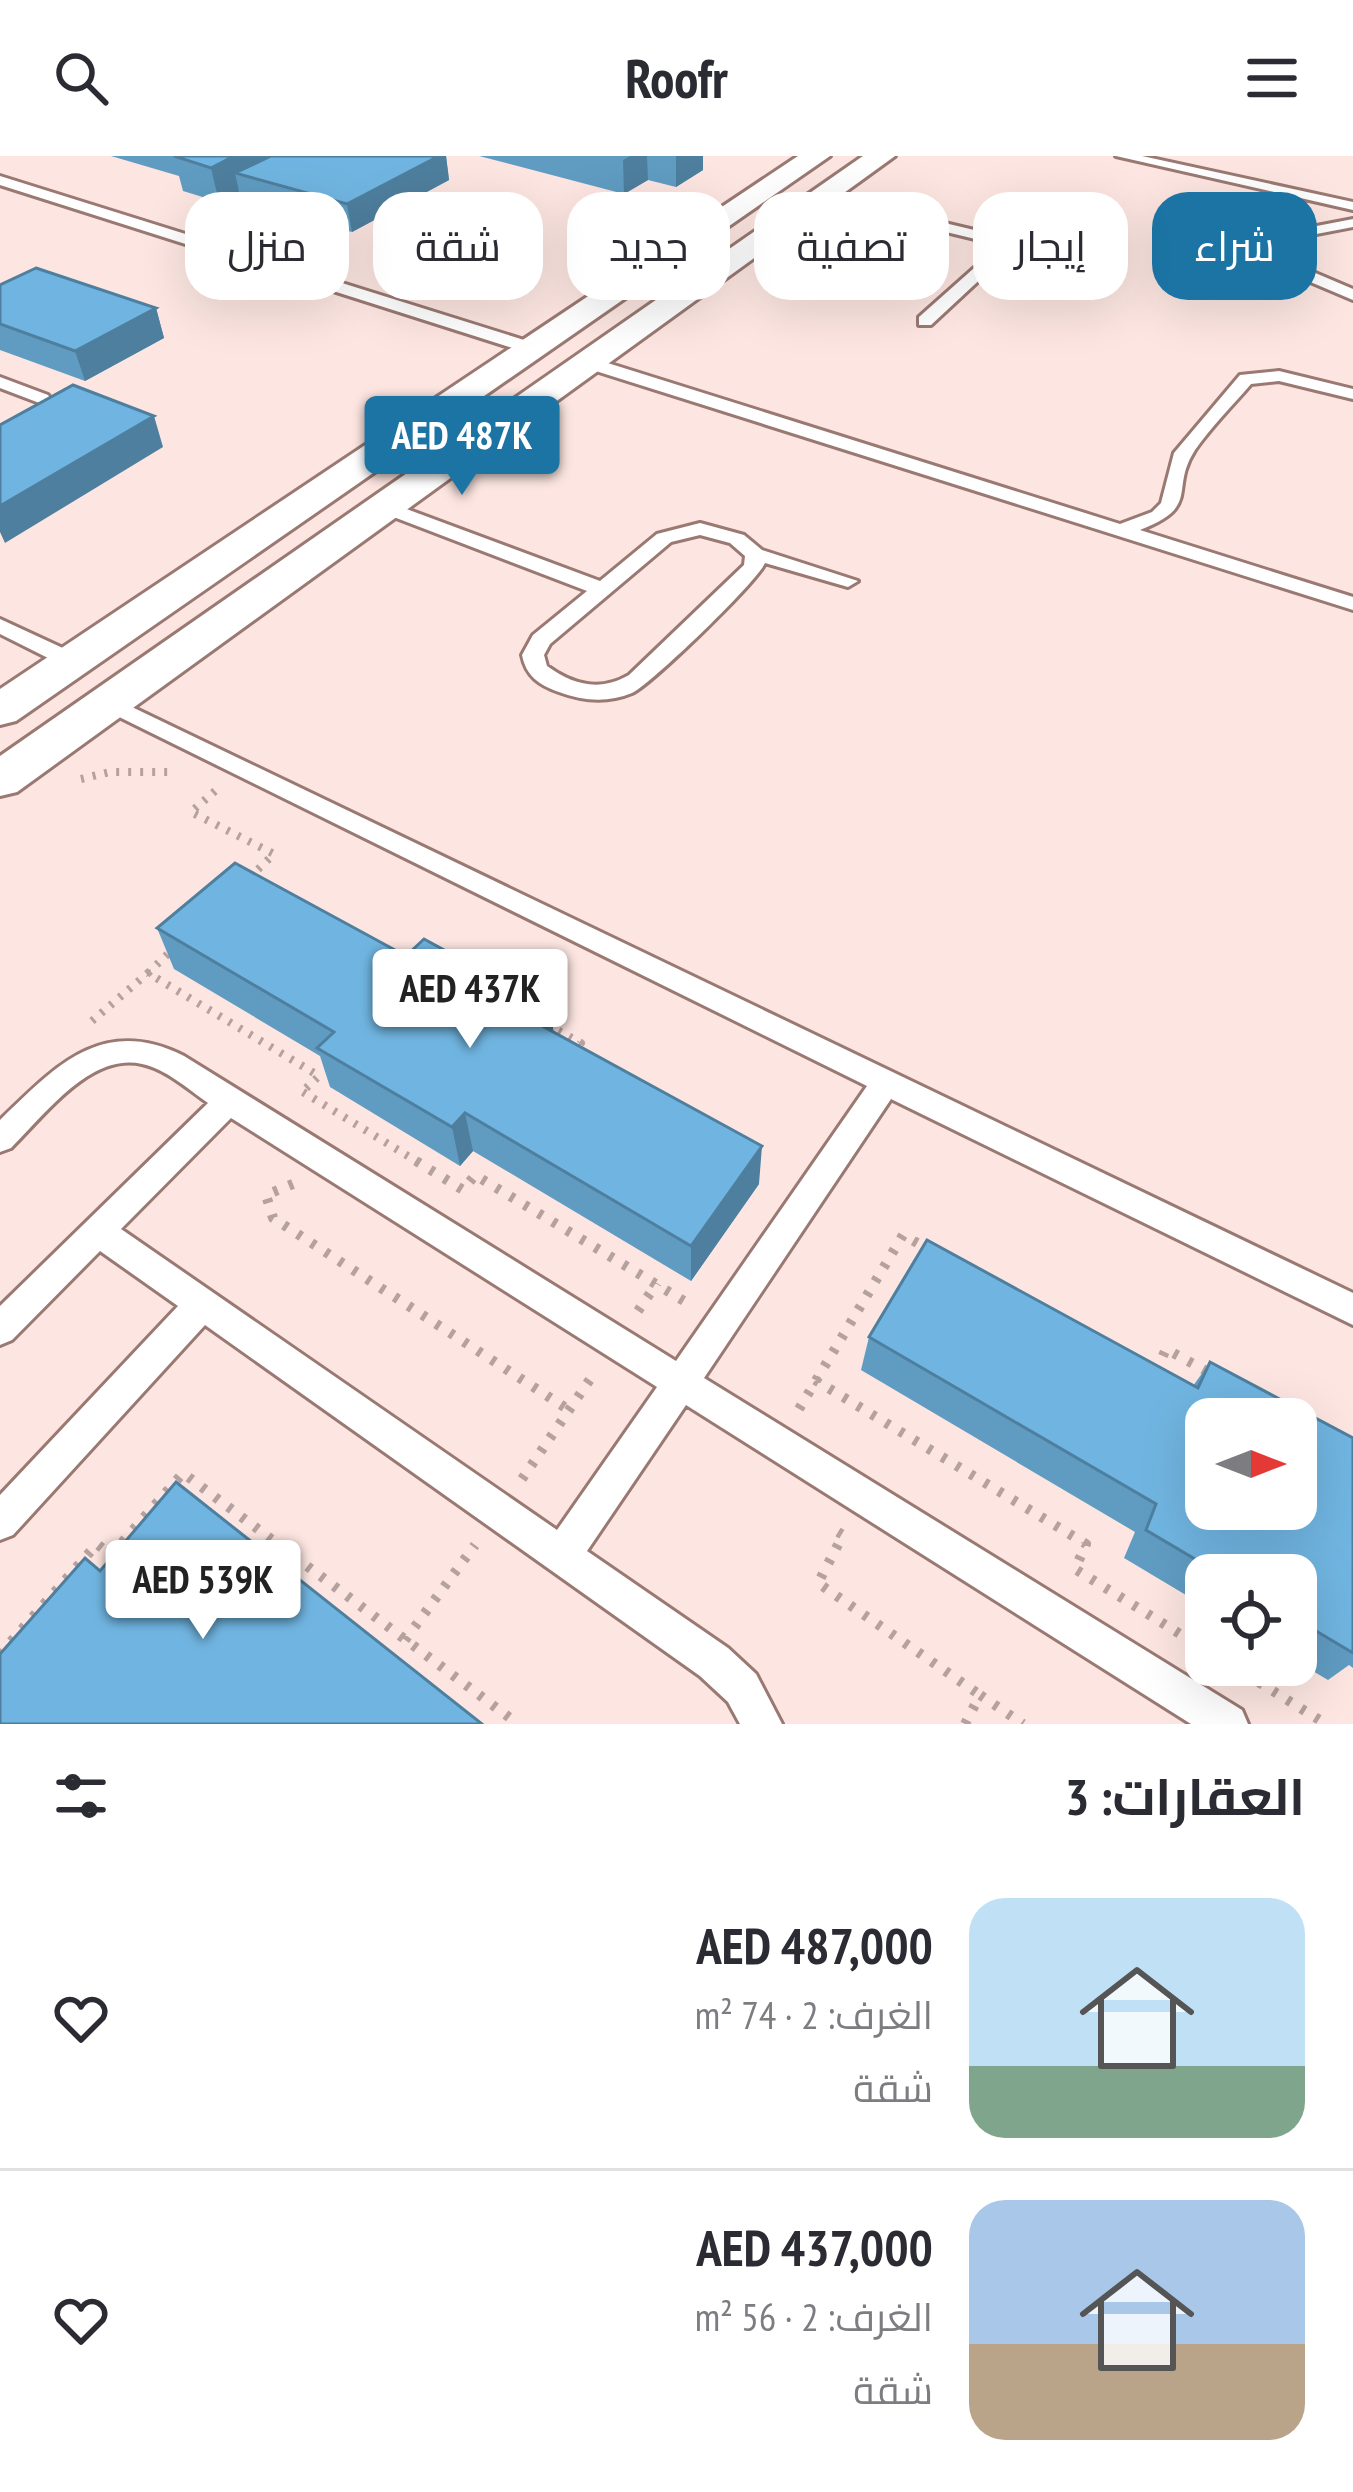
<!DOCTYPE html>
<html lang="ar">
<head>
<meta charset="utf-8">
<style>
	:root { --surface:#fff; --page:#f7f7f7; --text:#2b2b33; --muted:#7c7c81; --line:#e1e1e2; --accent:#1c74a4 }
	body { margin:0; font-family:"PT Sans Narrow",Cairo,sans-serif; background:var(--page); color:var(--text); direction:rtl; height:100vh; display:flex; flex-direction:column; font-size:45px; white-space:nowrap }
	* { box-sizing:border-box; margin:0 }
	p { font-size:39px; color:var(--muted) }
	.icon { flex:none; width:66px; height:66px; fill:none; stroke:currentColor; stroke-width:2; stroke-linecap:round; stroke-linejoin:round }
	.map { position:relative; height:1568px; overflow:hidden; direction:ltr }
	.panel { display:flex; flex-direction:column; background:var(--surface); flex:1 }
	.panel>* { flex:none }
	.top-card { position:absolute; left:36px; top:36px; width:1281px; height:108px; direction:rtl; display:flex; gap:24px }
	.needle { width:78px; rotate:90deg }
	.buttons { position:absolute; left:1185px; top:1242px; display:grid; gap:24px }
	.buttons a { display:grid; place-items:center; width:132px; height:132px; border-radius:24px; background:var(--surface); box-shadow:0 12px 48px #0002; font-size:60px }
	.price { position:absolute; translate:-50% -102px; padding:0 27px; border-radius:12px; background:#fff; color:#222; font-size:39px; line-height:78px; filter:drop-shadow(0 3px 6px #0008) }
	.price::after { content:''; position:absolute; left:50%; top:72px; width:36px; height:27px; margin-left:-18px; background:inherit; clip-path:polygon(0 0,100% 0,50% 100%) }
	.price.active { background:var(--accent); color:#fff }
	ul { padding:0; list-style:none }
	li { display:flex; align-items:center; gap:36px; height:300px; padding:0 48px }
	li+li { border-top:3px solid var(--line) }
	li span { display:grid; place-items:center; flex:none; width:336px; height:240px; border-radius:36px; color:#555 }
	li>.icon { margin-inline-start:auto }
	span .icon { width:144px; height:144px; fill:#fffc; stroke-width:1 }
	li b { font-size:51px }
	h2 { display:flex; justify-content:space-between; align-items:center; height:144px; padding:0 48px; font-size:51px }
	.pill { padding:0 42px; border-radius:36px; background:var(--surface); box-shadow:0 12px 48px #0002; font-size:42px; line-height:108px }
	.pill.active { background:var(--accent); color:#fff }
	header { display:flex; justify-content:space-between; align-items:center; height:156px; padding:0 48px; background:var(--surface); font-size:54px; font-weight:800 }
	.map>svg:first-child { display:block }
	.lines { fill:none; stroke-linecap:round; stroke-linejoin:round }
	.lane-casing { stroke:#9a7972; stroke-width:6 }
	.street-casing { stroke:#9a7972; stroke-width:6 }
	.path-far1 { stroke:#b5a19d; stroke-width:8; stroke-dasharray:3 9; stroke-linecap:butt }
	.path { stroke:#b5a19d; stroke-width:10; stroke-dasharray:4.5 12; stroke-linecap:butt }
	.lane { fill:#fff; fill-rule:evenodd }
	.street { fill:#fff; fill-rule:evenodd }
	.wall { fill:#609cc2 }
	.shaded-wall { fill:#4e7f9e }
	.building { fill:#70b5e1; stroke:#4e7f9e; stroke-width:3; fill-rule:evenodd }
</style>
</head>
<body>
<header><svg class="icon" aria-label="menu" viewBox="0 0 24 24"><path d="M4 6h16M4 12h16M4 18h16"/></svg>Roofr<svg class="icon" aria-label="search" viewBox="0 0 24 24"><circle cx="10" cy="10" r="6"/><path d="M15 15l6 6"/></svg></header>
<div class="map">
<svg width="1353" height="1568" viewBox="0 0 1353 1568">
	<rect width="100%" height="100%" fill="#fde6e1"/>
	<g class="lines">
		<g class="lane-casing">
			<path id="lane" d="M1116,0H1142L1353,46V54Z
				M0,20L537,188L539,192L525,196L0,29Z
				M823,38L1012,83L1016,90L931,169H919V161L1000,89L818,45L816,42Z
				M1353,63V71L1306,80L1296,97L1313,116L1353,133V144L1301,122L1280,97L1296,74Z
				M583,203H595L1120,368L1152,356L1161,347L1174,297L1240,219L1279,215L1353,233V243L1279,225L1251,228C1233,249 1211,271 1195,294C1169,334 1202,350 1140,374L1353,441V454L583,211Z
				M0,221L48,239L51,243L42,248L0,232Z
				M385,345L600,425L657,378L700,367L744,379L762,394L858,425L848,431L765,407C757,426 651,528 632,537C608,547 583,545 559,536C539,529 526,520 522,499L533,479L587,435L378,355V347ZM700,379L730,387L745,400L744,409L629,519C600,536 573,529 547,510L544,499L550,488L671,386Z
				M0,463L80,500L83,505L80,510H64L0,478Z
				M109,540L1353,1137V1169L891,943L704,1222L1242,1554L1248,1568H1191L686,1249L587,1395L728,1492L756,1518L782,1568H740L728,1546L700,1520L205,1169L13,1379L0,1384V1339L178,1150L100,1095L12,1184L0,1189V1150L208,947C188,933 166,913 142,908C90,896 43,961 11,992L0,996V964C56,910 102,859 184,900L676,1205L867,930L101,552V542ZM231,962L657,1231L557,1374L121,1073Z"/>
		</g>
		<g class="street-casing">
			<path id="street" d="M798,0H830L16,565L0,569V533Z
				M863,0H895L17,636L0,640V600Z"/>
		</g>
		<path class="path-far1" d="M81,623L110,616H173
			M215,635L191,656L274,698L250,721
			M148,817L173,793
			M92,865L148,817L319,920L302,936
			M548,869L581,887L573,897
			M303,936L421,1008"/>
		<path class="path" d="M416,1005L463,1034L475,1019L689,1148
			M293,1028L266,1039L273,1062L569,1254
			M638,1155L657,1127
			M1156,1215L1166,1193L1210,1217
			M815,1224L1086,1388L1075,1413L1206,1494
			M799,1253L903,1079L928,1093
			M522,1323L595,1216
			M838,1376L843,1379L818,1427L980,1539
			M405,1484L475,1389
			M0,1498L97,1388L111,1399L183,1317L518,1568
			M1231,1509L1326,1568
			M965,1568L980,1539L1023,1568"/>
		<use href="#lane" class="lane"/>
		<use href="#street" class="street"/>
	</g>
	<path class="wall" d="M111,0H446L449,24L352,76L241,44L239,36L219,46L183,35L179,20Z
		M479,0H703V14L676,31L648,24L624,38Z
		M0,129L156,152L164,182L85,225L0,194Z
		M157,772L406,800L554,876L759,1028L691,1125L473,995L460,1010L330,931L320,900L174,813Z
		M869,1181L1193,1230L1210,1206L1353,1282V1512L1349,1509L1328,1524L1296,1505V1419H1206V1451L1124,1402L1135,1376L861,1214Z"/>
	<path class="shaded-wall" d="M226,0H295L235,17L239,36L219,46L211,12Z
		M439,0H446L449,24L352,76L347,48Z
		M630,0H647L648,24L624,38L623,4Z
		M676,0H703V14L676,31Z
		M156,152L164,182L85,225L75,195Z
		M154,260L163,291L5,387L0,376V350Z
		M551,852L555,892L537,867Z
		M465,957L473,995L460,1010L452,971Z
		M762,990L759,1028L691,1125V1090Z"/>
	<path class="building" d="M174,0H234L211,12Z
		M271,0H439L347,48L235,17Z
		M36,112L156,152L75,195L0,168V129Z
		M73,229L154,260L0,350V269Z
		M235,707L406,800L424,783L551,852L537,867L762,990L691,1090L465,957L452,971L317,892L334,876L157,772Z
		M927,1084L1198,1232L1210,1206L1353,1282V1497L1296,1463V1419H1222L1146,1374L1156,1348L869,1181ZM1206,1263H1296V1353H1206Z
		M176,1326L482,1568H0V1498L85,1402L100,1415Z"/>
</svg>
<div class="buttons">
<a><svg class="needle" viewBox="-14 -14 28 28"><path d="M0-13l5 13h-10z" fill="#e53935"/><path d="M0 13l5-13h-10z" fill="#7c7c81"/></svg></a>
<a><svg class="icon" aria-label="locate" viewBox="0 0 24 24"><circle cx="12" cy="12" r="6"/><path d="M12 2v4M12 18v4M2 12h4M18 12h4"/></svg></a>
</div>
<b class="price active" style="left:462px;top:342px">AED 487K</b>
<b class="price" style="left:470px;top:895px">AED 437K</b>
<b class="price" style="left:203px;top:1486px">AED 539K</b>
<div class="top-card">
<a class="pill active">شراء</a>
<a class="pill">إيجار</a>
<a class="pill">تصفية</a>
<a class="pill">جديد</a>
<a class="pill">شقة</a>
<a class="pill">منزل</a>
</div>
</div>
<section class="panel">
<h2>العقارات: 3<svg class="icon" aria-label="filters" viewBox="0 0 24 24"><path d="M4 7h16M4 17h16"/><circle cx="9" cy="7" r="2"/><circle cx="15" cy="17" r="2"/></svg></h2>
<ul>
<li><span style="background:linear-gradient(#bfe0f5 70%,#7fa58c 0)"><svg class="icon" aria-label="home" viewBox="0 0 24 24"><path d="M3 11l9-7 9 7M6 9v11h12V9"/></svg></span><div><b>AED 487,000</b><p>الغرف: 2 · 74 m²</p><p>شقة</p></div><svg class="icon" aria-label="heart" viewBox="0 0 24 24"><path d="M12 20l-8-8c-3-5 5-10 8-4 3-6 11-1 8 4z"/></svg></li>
<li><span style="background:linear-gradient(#a9c7e8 60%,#b9a48a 0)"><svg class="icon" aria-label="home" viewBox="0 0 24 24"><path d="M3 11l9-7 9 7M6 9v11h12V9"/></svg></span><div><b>AED 437,000</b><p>الغرف: 2 · 56 m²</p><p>شقة</p></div><svg class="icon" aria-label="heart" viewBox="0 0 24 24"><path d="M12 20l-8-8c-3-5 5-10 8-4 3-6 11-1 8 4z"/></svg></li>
</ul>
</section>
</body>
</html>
